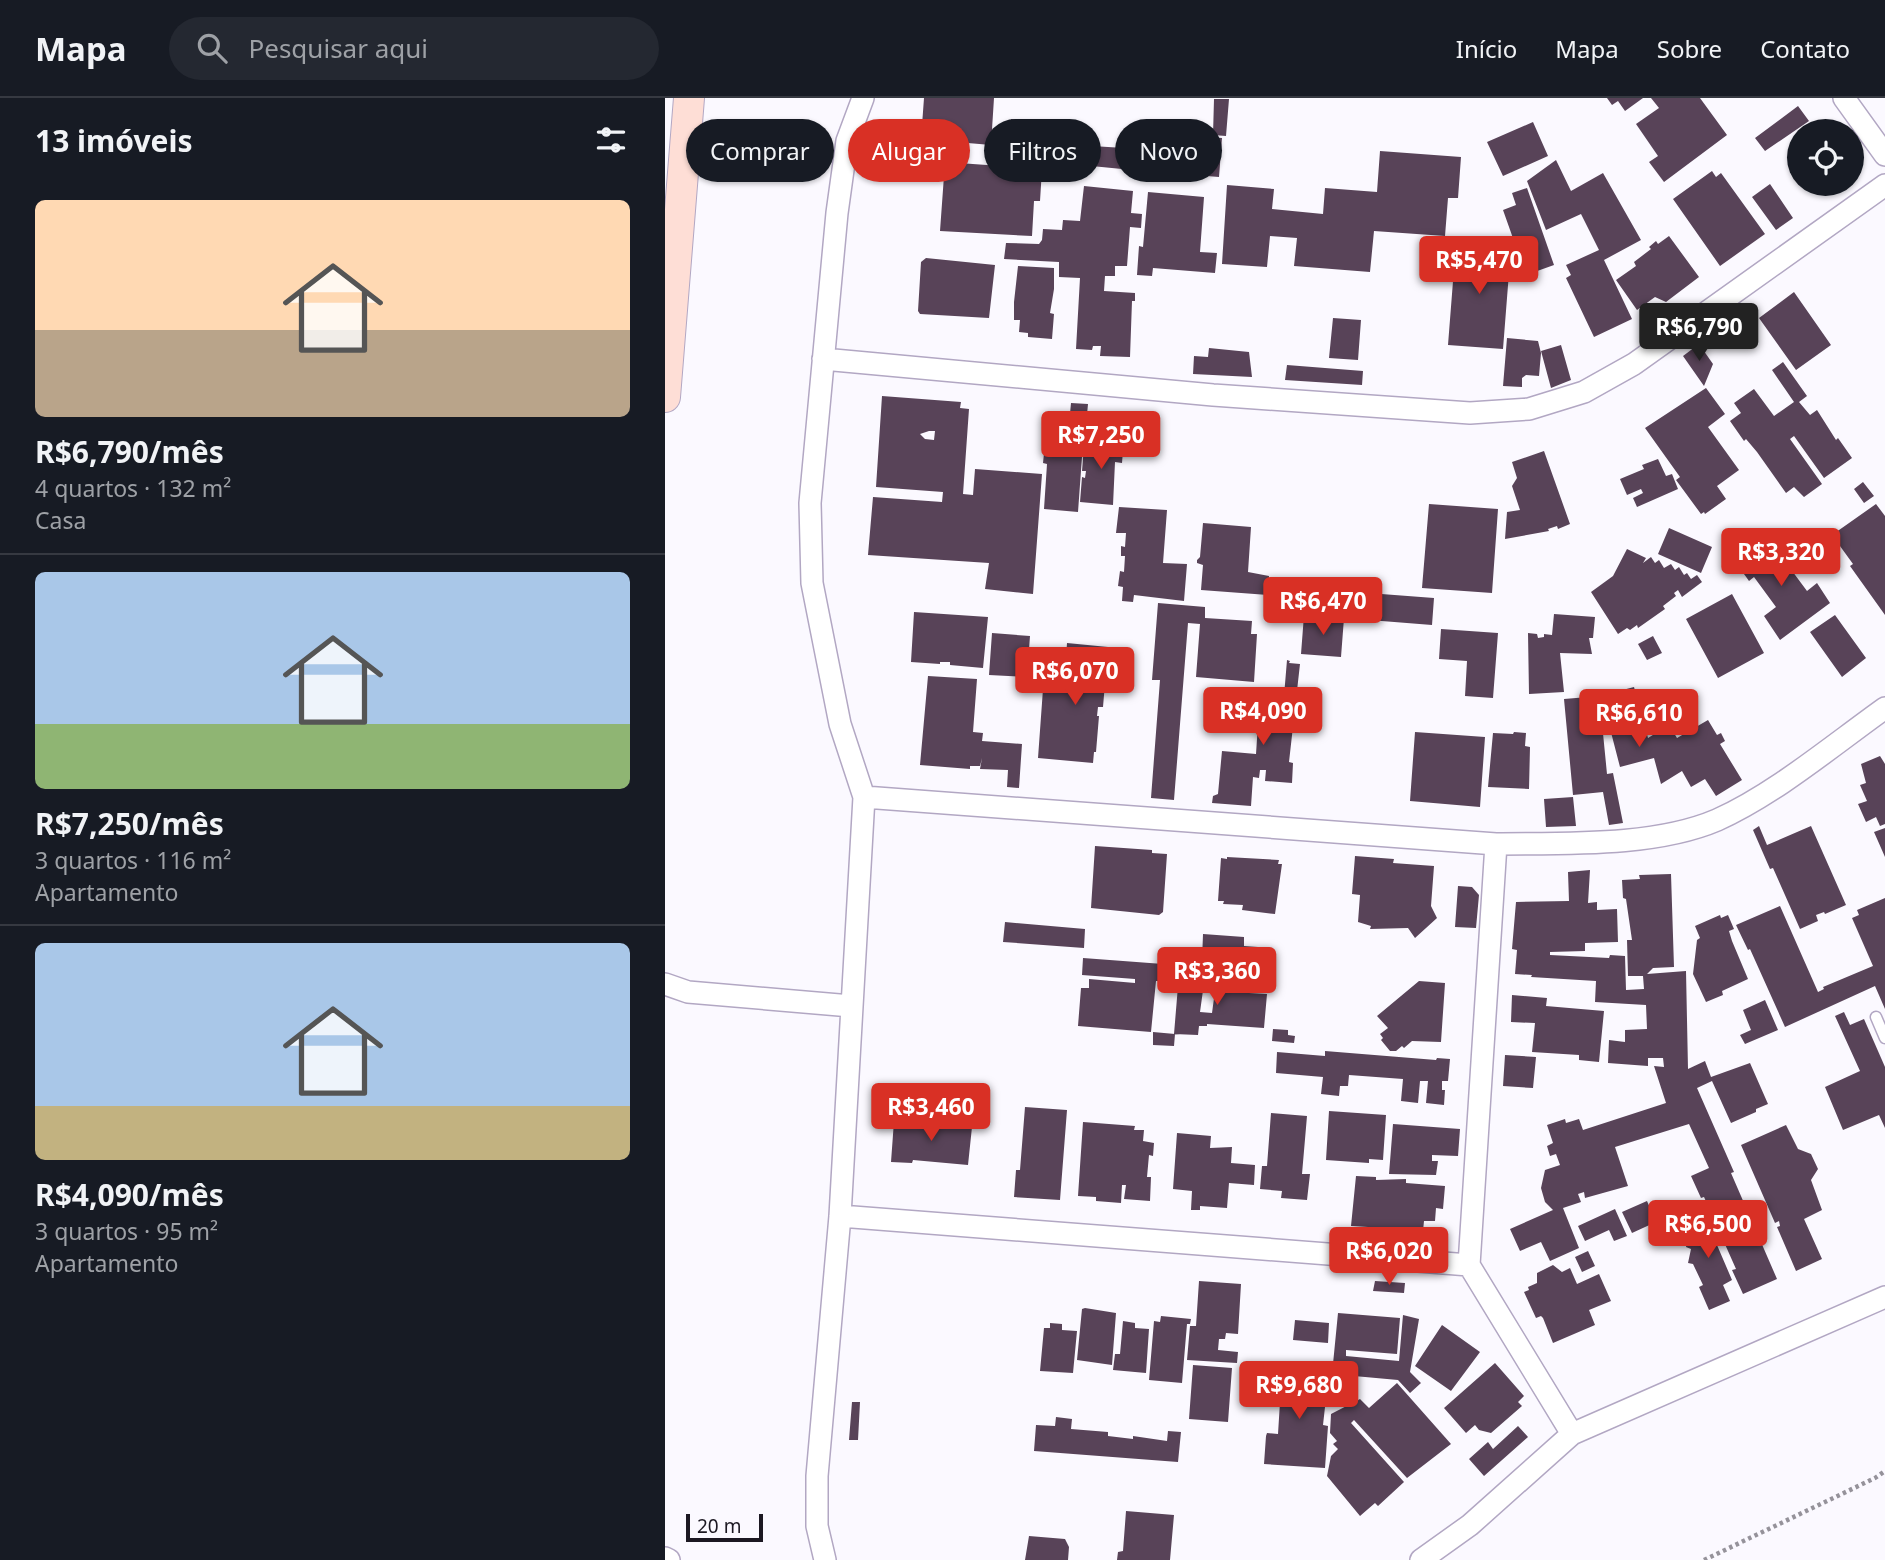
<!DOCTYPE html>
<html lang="pt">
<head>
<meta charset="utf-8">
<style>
	:root { --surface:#171b24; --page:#242831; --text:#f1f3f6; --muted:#9ea1a6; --line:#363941; --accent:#d93025 }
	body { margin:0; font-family:"Noto Sans",sans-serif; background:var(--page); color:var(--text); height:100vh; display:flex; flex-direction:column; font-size:26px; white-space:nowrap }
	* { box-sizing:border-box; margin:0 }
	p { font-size:23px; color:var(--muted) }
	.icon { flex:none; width:38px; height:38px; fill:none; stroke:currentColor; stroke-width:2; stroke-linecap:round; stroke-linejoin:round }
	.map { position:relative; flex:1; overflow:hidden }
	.side { display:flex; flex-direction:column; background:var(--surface); width:665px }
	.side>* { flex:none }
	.hud { position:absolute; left:21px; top:21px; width:665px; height:63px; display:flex; gap:14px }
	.tools { position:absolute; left:1122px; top:21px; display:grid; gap:14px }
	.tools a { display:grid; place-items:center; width:77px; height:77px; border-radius:50%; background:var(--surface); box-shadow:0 2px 5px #0004; font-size:35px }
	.scale { position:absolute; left:21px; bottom:18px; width:77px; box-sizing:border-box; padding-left:7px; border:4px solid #1c1822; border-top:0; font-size:19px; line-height:24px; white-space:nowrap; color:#1c1822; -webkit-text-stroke:5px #fbf9ff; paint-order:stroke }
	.price { position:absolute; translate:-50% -60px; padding:0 16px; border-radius:7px; background:var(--accent); color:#fff; font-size:23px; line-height:46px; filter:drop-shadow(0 2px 4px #0008) }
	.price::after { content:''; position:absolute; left:50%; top:42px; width:21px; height:16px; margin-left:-10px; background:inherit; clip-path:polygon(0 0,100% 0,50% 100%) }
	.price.on { background:#222; color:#fff }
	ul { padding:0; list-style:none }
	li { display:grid; align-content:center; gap:14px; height:371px; padding:0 35px }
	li+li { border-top:2px solid var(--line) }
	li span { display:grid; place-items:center; height:217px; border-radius:10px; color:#555 }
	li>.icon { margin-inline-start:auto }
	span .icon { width:126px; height:126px; fill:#fffc; stroke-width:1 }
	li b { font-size:30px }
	h2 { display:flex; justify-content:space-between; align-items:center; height:84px; padding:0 35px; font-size:30px }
	.chip { padding:0 24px; border-radius:32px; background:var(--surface); box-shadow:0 2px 5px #0004; font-size:24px; line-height:63px }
	.chip.on { background:var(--accent); color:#fff }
	header { display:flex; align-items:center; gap:42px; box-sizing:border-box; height:98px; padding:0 35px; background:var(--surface); border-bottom:2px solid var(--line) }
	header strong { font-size:33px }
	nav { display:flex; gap:38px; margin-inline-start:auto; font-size:24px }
	.search { width:490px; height:63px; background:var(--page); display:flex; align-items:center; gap:18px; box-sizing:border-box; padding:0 24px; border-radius:38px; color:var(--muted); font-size:26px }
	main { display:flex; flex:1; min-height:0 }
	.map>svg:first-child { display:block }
	.building { fill:#584358; fill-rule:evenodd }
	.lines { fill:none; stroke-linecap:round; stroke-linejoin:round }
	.service-casing { stroke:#b2a7c3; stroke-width:13 }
	.minor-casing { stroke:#b2a7c3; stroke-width:24 }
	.secondary-casing { stroke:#b2a7c3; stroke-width:32 }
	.path { stroke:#95929a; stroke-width:4.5; stroke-dasharray:3.5 3.5; stroke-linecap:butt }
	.service { stroke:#fff; stroke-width:10 }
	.minor { stroke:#fff; stroke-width:21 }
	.secondary { stroke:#feded6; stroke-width:30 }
</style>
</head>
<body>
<header>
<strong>Mapa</strong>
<div class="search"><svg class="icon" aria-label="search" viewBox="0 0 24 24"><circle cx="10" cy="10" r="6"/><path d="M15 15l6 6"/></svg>Pesquisar aqui</div>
<nav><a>Início</a><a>Mapa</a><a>Sobre</a><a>Contato</a></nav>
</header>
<main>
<section class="side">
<h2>13 imóveis<svg class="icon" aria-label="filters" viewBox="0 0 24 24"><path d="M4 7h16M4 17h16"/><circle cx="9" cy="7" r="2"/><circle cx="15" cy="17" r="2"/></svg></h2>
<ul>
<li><span style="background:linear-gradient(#ffd9b3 60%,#b9a48a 0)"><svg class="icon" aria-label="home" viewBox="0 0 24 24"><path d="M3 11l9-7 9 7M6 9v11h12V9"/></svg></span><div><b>R$6,790/mês</b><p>4 quartos · 132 m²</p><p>Casa</p></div></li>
<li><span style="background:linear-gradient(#a9c7e8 70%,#8fb573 0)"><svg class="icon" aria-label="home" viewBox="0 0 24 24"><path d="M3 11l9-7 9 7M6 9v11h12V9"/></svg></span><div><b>R$7,250/mês</b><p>3 quartos · 116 m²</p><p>Apartamento</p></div></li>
<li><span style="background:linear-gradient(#a9c7e8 75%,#c2b280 0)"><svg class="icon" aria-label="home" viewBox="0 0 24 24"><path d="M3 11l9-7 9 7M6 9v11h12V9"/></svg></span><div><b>R$4,090/mês</b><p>3 quartos · 95 m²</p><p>Apartamento</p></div></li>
</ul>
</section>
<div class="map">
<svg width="1220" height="1462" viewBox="0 0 1220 1462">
	<rect width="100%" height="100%" fill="#fbf9ff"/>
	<path class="building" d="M259,0H329L326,47L256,41Z
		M942,0H978L960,13L953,3L947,7Z
		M986,0H1035L1062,37L999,84L984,64L993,58L971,26L994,10Z
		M549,1H564L561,38L548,37Z
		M1133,8L1144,23L1100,53L1090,40Z
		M346,21L406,25L403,68L343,64Z
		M502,22L527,23L526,30L542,31L541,39L557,40L554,79L480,73L483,38H501Z
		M868,24L883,58L838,78L822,44Z
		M409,35L428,36L427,48L459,50L457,71L406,66Z
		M715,53L796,59L793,100H783L780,138L709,133L705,174L629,168L632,140L605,138L602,169L557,166L562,87L609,91L607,111L658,116L660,90L712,94Z
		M891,62L906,93L938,75L976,142L939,162L967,221L929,239L901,180L906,177L901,167L934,152L916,116L881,132L862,83Z
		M280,64L377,71L375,103H369L367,138L275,133Z
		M1047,73L1051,79L1056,75L1100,136L1055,168L1008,101Z
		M1105,86L1128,120L1111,132L1087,99Z
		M419,88L468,93L466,115L477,116L476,130L465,129L462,168H450V178H440L439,193L470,195V203H467L465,259L435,258L436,248H428L427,252L411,251L415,180L394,179V164L339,161L341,145L374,146L377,142L378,131L397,132L398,122L415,123Z
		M862,90L889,167L861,177L838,112L851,107L847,95Z
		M483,94L539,99L535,154L552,155L550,175L488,170L487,178L472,177L474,148L478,149Z
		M1004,138L1034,179L1001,204L990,199L972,212L951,182L971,168L969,164L986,151L984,149L991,143L993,146Z
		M791,145L846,149L838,251L783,247Z
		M261,160L330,167L324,220L255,216L253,213L256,164Z
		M353,168L389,170V191L385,215L389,216L387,241L363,239V235L354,234L355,222H349V204Z
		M1129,194L1166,247L1131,272L1094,220Z
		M668,220L696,222L693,262L664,260Z
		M842,240L873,243L876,255L874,278L861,277L857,280V289L838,288Z
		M1034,246L1048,266L1039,288L1018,258Z
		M896,247L906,282L886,290L876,253Z
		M544,250L584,254L587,279L528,276L529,258L543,259Z
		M1118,264L1142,298L1134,304L1145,317L1152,312L1171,342L1173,340L1187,360L1159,380L1129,338L1125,341L1157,386L1139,399L1129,389L1121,395L1092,354L1081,341L1079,343L1065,323L1076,315L1069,305L1089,291L1109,318L1129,304L1107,272Z
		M622,267L698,273L697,287L620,282Z
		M1041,290L1060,316L1043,329L1074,372L1052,388L1061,401L1040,416L1039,414L1036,416L1011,382L1015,379L980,330Z
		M217,298L296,304L295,310L304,311L298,396L308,397L310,371L377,376L368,496L320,491L324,465L203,457L208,399L277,404L278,394L211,389ZM264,333H270L269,342L260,341L255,336Z
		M406,305L423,306L420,338L403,337Z
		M436,338L459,340L457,365L450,364L448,407L415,404L417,379L420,380L421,373H417L419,348L435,349Z
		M380,346L402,348L401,357L417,359L413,414L379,411L382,366L378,365Z
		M879,353L905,426L893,431L892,428L883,431L884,433L840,441L842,414L855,412L847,388L852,380L847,364Z
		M993,361L1001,378L1007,376L1013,391L972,409L968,400L978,395L976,391L962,397L955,381L979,371L977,367Z
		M1198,384L1209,398L1199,405L1189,391Z
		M764,406L833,411L827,495L757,490Z
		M1211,406L1220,418V517L1185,468L1188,466L1167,437Z
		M454,409L502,412L498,465L522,466L519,503L469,497L468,504L457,503L458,489L453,488L455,473L459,474L460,458H456V448L460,449L461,435H451Z
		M538,425L586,429L583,474L604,478L603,497L536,492L538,467L532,465V462L535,459Z
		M1004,430L1047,449L1036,475L993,456Z
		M1101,438L1142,493L1152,485L1165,505L1115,542L1099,518L1111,509L1089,479L1084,483L1069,462Z
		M962,451L981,460L978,465L986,459L990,465L994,462L999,470L1006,466L1010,472L1014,469L1019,477L1022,475L1026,481L1032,477L1037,484L1017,499L1013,492L1009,495L1011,498L998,508L1000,511L973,530L972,527L965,532L962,530L953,536L926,494L948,478Z
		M681,491L690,492V494L769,500L767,527L679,520Z
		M1067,496L1099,555L1053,580L1021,521Z
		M493,505L540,509V520L587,523L586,536H592L589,584L531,579L535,526L523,525L509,702L486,700L495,582H487Z
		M249,514L323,519L318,570L285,567V564H275V566L246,564Z
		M889,516L930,519L928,540H924L927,556L895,555L899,594L864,596L863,535L872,536L873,540L879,539V536L887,537Z
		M639,517L651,518V522H662L663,519L679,520L676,559L636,556Z
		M1170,517L1201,560L1177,579L1145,534Z
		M776,531L833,535L828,600L800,598L802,563L774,561Z
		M327,535L365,538L362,579L324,577Z
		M988,538L997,555L982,562L973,546Z
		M402,545L443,549L438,609H433L432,618H434L431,654H429L428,665L373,660L378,591H388V589L407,590L408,576L400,575Z
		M622,562L625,563L624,565L635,566L624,664L628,665L627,685L600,683L601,672H595L594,680L588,679L586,708L547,705L548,698L553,696L557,653L591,656L595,596L619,598Z
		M263,578L312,581L308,634L318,635L317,643L357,646L354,690L342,689L343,672L315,671L317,660L315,668H305V671L255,667Z
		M969,589L983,640L1004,627L1012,640L1043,622L1052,637L1056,635L1060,643L1055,646L1077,682L1051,698L1040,681L1026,689L1017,673L996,686L989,660L955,669L941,615H936L942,676L948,675L958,725L944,727L938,694L908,697L899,601L935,598Z
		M750,634L820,639L815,709L745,703Z
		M849,634L861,635L860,648L865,649L864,691L823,689L828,635L848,636Z
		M1215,658L1220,666V726L1215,728L1211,719L1201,724L1193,706L1202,703L1195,687L1201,685L1196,666Z
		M908,699L911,728L881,729L879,701Z
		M1094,728L1102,747L1146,728L1181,807L1160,816L1159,814L1151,817L1153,823L1135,831L1108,770L1105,771L1088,732Z
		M1220,730V759L1209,734Z
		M430,748L487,752V755L502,756L498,814L494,817L426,810Z
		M690,758L729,761L728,765L769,768L766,808L772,820L750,840L743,830L705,831L706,828L693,824L695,797L687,796Z
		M562,759L614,762L613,766H617L610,816L577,812L578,807L558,806L559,803H553L556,760L562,761Z
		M925,772L923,805L932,804V812L952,811L953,844L920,845V853L885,854V857L944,860L945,857L960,858L961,892L979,891L978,878H963L962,842H967L961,801L958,800L957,782L975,781L974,777L1006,776L1009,869L988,870L982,876L1021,873L1023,971L1040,963L1046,979L1085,965L1103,1006L1091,1011V1014L1066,1025L1047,983L1032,990L1069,1074L1066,1075L1112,1181L1078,1196L1067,1172L1071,1171L1039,1099L1036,1100L1026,1078L1044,1070L1024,1026L950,1049L963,1088L920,1100L919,1094L913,1096L916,1104L898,1110L914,1150L885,1163L876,1144L855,1153L845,1131L888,1112L880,1104L876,1090L880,1072L895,1067L891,1056L885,1058L882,1048L888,1045L882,1027L900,1021L901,1025L914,1021L918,1032L1001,1005L989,968L999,969L998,960H983V968L943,965L944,942L960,944V932L982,931L981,907L930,904L931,883L866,879L867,877L850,876L852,852L847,851L851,804L904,803L903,774Z
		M793,788L807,789L814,797L811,830L790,829Z
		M1220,800V911L1210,888L1120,929L1085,851L1083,852L1071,827L1115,808L1153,894L1159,891L1158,889L1208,868L1187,820L1194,817L1192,812Z
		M1055,817L1056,820L1063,817L1069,831L1064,833L1067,843L1083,881L1057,893L1058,897L1041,904L1028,876L1032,842L1035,840L1030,828Z
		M340,824L420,831L419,850L338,844Z
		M538,836L579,839V848L607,850L605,885L542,881L544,863H537Z
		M418,860L498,866L496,883H491L486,934L413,928L416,890H424V881L470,885V881L417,877Z
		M514,876L540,878L535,914L547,915L550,893L560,894V888L584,890V895L602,896L599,930L542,926V928H534L533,937L509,936Z
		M754,883L780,885L776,944L747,943L739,950L737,948L731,953H725L716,942L718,940L715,936L723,930L712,918Z
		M847,897L882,900L881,908L939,913L934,964L914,962V957L867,954L870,925L846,924Z
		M1100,902L1113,932L1080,946L1075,937L1086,932L1078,912Z
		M1179,914L1185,927L1199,921L1220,969V1030L1214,1017L1178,1032L1160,989L1195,973L1170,918Z
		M608,931L623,932V937L630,938L629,945L607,943Z
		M488,934L510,936L509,948L488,947Z
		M660,953L771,962L772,960L785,961L783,983H777V992H780L779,1007L761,1005L763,983H755L753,1005L736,1003L738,981L684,977L683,988H675L674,998L656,996L658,979L611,975L612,954L660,958Z
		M840,957L871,959L868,990L838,988Z
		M360,1009L402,1012L395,1102L349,1099L351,1072H355Z
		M664,1013L721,1017L718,1062L704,1061V1065L661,1062Z
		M606,1015L642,1018L637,1076H645L642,1102L616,1100L617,1093L595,1091L597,1068H602Z
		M229,1023L307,1029L303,1067L248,1062L247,1065L226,1064Z
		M418,1024L470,1028L469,1032H479L478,1043L489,1045L488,1058L484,1057L482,1079H486L485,1103L459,1101L461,1087H457L456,1105L431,1103V1099L413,1098Z
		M728,1026L795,1031L793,1058L767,1057V1063H773L771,1077L724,1076Z
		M1121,1027L1133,1051L1146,1056L1153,1071L1146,1082L1157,1112L1139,1121L1157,1161L1131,1173L1112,1129L1115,1128L1114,1123L1110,1125L1076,1047Z
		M512,1035L546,1038L545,1050L567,1049L566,1065L590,1067L589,1087L564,1085L562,1110L535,1108V1112H526L527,1093L508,1091Z
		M691,1078L711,1079V1082L741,1081V1085L780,1088L778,1111L771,1110L770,1123H759L758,1133H751V1139L734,1138V1135L703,1136V1129L686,1128Z
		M982,1103L991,1124L967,1135L957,1114Z
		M950,1111L962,1138L949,1143L944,1132L920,1143L913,1128Z
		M1040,1111L1053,1138L1049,1140L1067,1182L1058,1187L1065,1203L1044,1212L1034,1189L1038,1187L1028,1166L1023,1165L1026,1151L1021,1149L1026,1117Z
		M923,1153L930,1168L917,1174L910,1159Z
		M888,1167L897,1174L905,1170L912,1186L934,1176L946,1203L924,1212L930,1227L888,1245L878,1220L876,1218L871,1220L859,1194L864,1192L863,1189L872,1185V1175Z
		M534,1183L576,1186L573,1236L561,1235L560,1241H554L553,1252L573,1254L572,1265L522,1262L525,1228H531Z
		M710,1183L740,1185L739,1195L708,1193Z
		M420,1210L451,1215L447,1267L412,1262L417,1211Z
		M673,1215L735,1220L732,1256L681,1252V1258L734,1263L738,1217L754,1221L745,1274L756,1285L745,1295L733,1282L667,1276Z
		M496,1218L526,1221L525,1226H522L517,1285L484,1282L489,1223L495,1224Z
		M630,1222L664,1225L663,1245L628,1242Z
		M458,1223L470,1225V1230L484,1231L481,1275L448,1272L450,1256H455Z
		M385,1225L397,1226V1232L412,1233L408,1275L375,1273L379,1230H385Z
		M777,1227L815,1254L786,1293L750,1268Z
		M830,1265L859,1298L853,1304L857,1308L826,1335L814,1332L810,1327L801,1335L779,1310Z
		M528,1267L567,1270L563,1324L524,1321Z
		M617,1274L667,1278L665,1301L661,1300L658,1327L663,1328L660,1370L599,1366L601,1338L602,1335L613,1336L615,1304H606L607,1280H616Z
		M732,1285L786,1346L742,1380L689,1322L686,1325L739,1384L713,1408L710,1405L695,1418L662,1378L666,1358L673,1351L668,1346L672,1343L665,1335L666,1316L695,1301L704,1310Z
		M187,1304H195L193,1342H184Z
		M391,1319L407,1321L406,1331L443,1334V1338L468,1341V1338L502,1343L503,1333L516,1334L513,1364L369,1353L371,1327L390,1328Z
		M853,1328L863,1339L819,1378L804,1361L823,1344L828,1351Z
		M461,1413L509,1417L505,1462H452L453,1454L458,1453Z
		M364,1438L400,1441L404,1449L403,1462H360Z"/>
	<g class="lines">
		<g class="service-casing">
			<path id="service" d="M1211,919L1220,940"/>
		</g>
		<g class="minor-casing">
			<path id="minor" d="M1179,0L1220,57
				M158,261L548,297L805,315L864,311L919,294L969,266L1220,87
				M199,699L831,746C899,745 989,749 1052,722C1110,696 1168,647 1220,610
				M0,886L23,894L186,908
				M175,1118L804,1167L831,746
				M804,1167L907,1336
				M0,1460L4,1462
				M160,1462L152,1428V1378L175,1118L199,699L175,626L147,485L145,405L172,115L182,43L198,0
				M756,1462L805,1427L907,1336L1220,1199"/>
		</g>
		<g class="secondary-casing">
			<path id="secondary" d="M0,299L24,0"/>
		</g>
		<path class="path" d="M1039,1462L1210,1380L1220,1373"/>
		<use href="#service" class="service"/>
		<use href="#minor" class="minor"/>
		<use href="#secondary" class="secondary"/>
	</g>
</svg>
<div class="tools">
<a><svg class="icon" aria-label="locate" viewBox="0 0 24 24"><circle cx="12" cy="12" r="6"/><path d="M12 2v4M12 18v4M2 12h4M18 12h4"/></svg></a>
</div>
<div class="scale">20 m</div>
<b class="price" style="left:814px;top:198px">R$5,470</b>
<b class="price on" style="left:1034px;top:265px">R$6,790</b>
<b class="price" style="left:436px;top:373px">R$7,250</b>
<b class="price" style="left:1116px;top:490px">R$3,320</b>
<b class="price" style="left:658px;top:539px">R$6,470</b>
<b class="price" style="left:410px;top:609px">R$6,070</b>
<b class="price" style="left:598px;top:649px">R$4,090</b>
<b class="price" style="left:974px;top:651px">R$6,610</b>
<b class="price" style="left:552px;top:909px">R$3,360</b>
<b class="price" style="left:266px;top:1045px">R$3,460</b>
<b class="price" style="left:1043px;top:1162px">R$6,500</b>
<b class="price" style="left:724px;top:1189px">R$6,020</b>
<b class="price" style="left:634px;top:1323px">R$9,680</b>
<div class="hud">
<a class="chip">Comprar</a>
<a class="chip on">Alugar</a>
<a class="chip">Filtros</a>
<a class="chip">Novo</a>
</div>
</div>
</main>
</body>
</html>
